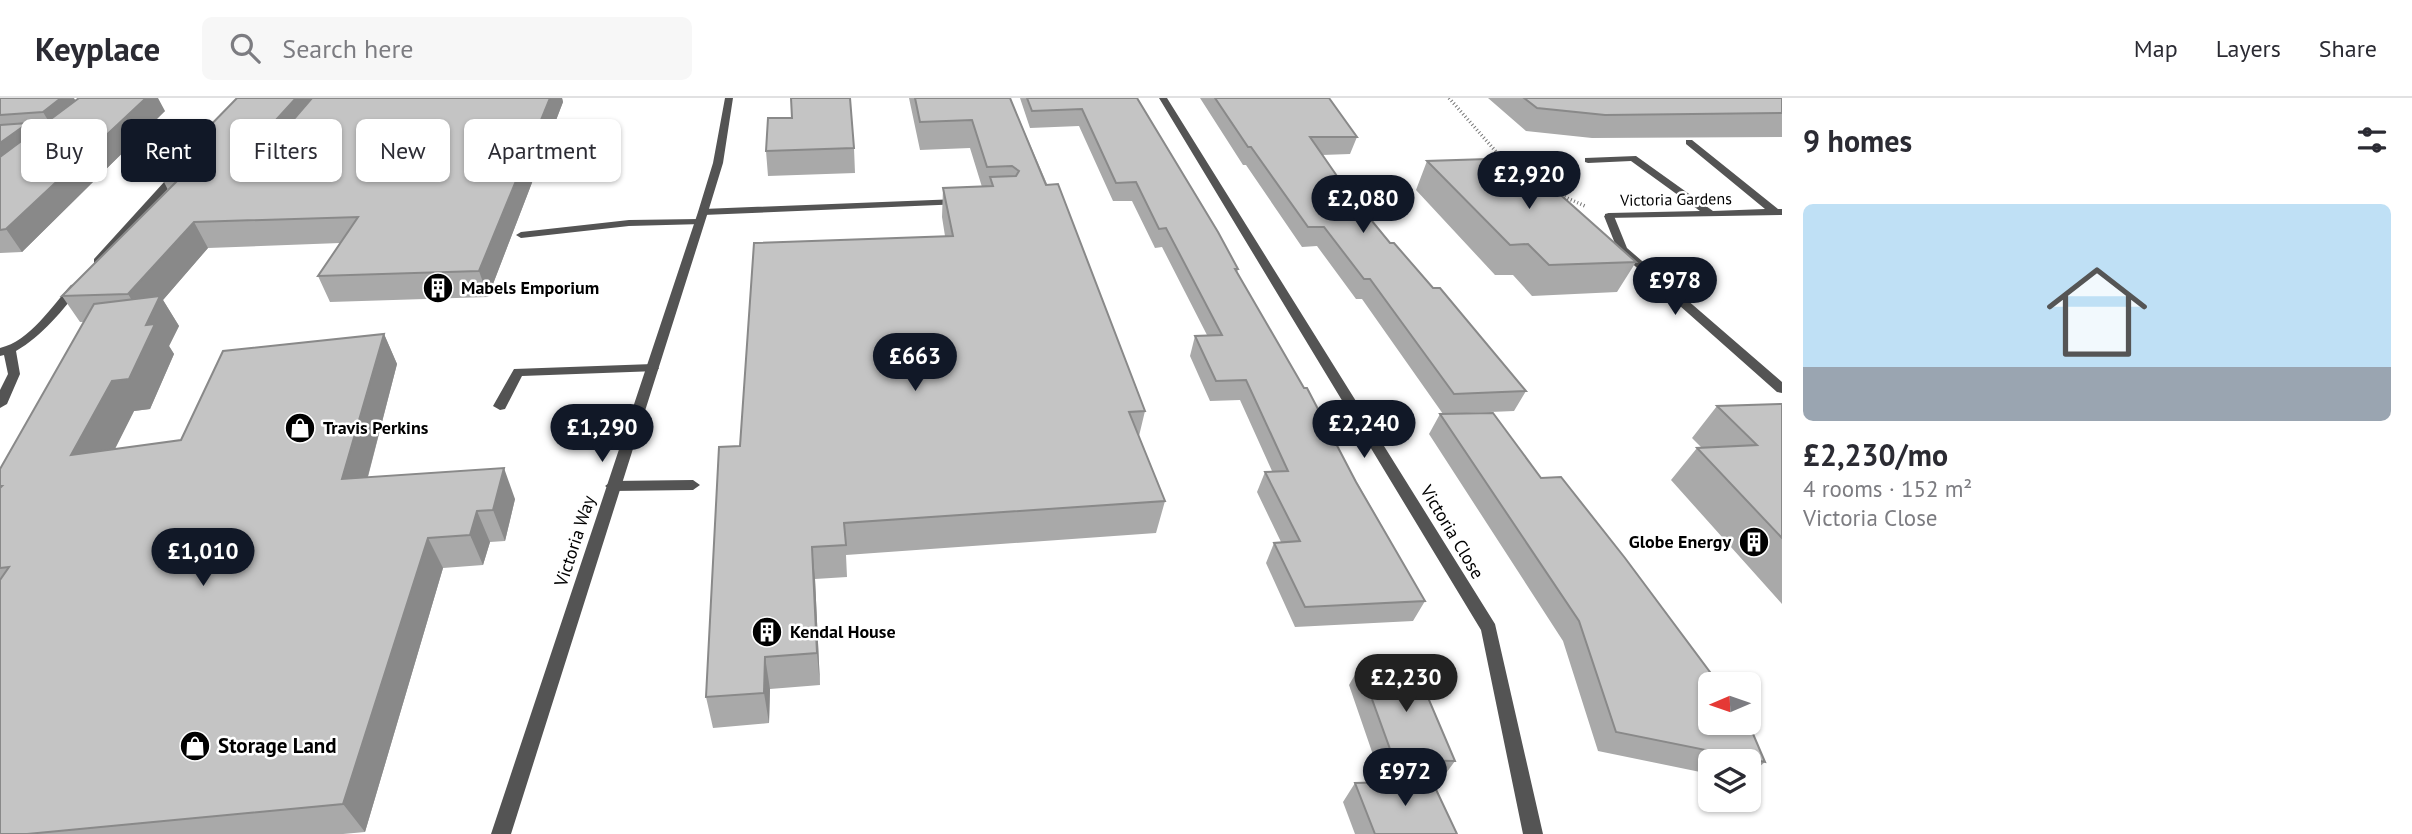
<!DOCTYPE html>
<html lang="en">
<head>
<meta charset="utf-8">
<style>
	:root { --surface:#fff; --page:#f7f7f7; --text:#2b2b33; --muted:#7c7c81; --line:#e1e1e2; --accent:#111827 }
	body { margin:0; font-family:"PT Sans",sans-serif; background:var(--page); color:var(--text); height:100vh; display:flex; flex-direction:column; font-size:26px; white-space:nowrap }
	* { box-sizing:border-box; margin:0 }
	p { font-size:23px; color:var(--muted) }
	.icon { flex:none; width:38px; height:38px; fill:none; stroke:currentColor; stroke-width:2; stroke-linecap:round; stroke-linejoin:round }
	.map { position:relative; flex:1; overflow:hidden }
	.details { display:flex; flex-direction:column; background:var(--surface); width:630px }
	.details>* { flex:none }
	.top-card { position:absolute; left:21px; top:21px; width:665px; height:63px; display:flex; gap:14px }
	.needle { width:46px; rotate:268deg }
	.controls { position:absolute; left:1698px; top:574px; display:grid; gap:14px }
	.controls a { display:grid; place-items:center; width:63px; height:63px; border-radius:10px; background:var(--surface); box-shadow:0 2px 5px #0004; font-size:35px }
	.price { position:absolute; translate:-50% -60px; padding:0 16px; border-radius:24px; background:var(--accent); color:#fff; font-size:23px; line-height:46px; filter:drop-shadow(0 2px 4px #0008) }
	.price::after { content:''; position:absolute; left:50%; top:42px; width:21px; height:16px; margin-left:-10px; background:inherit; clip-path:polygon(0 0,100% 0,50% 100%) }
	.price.active { background:#222; color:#fff }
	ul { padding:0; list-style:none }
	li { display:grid; align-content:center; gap:14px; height:371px; padding:0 21px }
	li span { display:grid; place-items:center; height:217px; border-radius:10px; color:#555 }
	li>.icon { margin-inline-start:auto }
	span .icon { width:126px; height:126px; fill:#fffc; stroke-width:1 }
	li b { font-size:30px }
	h2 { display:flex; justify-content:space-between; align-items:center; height:84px; padding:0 21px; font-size:30px }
	.tag { padding:0 24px; border-radius:10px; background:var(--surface); box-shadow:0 2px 5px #0004; font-size:24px; line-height:63px }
	.tag.active { background:var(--accent); color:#fff }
	header { display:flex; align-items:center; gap:42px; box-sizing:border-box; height:98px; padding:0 35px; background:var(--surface); border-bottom:2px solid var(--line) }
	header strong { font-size:33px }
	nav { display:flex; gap:38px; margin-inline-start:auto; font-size:24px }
	.search { width:490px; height:63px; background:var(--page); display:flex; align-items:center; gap:18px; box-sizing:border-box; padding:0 24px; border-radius:10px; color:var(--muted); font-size:26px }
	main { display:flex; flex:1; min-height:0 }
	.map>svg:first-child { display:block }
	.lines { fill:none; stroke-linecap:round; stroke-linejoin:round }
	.path { stroke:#767676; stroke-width:3.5; stroke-dasharray:1 2.5; stroke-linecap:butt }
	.lane { fill:#545454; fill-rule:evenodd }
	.street { fill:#545454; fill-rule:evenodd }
	.wall { fill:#a9a9a9 }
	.shaded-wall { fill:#898989 }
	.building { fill:#c4c4c4; stroke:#898989; stroke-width:2 }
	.labels { text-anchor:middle; stroke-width:5; stroke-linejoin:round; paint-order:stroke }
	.far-street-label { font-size:16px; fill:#000; stroke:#fff }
	.poi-label { font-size:18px; font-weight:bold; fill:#000; stroke:#fff; text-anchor:start }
	.street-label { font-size:18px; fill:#000; stroke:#fff }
	.near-poi-label { font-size:21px; font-weight:bold; fill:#000; stroke:#fff; text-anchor:start }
</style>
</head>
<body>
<header>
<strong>Keyplace</strong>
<div class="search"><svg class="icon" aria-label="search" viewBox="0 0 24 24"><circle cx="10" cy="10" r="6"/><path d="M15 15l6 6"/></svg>Search here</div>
<nav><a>Map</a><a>Layers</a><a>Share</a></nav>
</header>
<main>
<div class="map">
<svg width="1782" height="736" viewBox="0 0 1782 736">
	<rect width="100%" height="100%" fill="#fff"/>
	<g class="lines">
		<path class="path" d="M1449,0L1506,65
			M1558,96L1585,108"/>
		<path class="lane" d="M1686,42H1692L1778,111H1782V117L1605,120V116L1609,115L1700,113L1631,63L1588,65L1585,64V60L1636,58L1713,113L1765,111L1686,46Z
			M958,101L963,104L962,106L703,117L698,114L703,111Z
			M699,121L703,122V126L629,128L521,140L516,137L521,134L629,122Z
			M653,266L659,270L657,273L522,278L505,311L500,312L493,308L514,271Z
			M693,382L700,387L693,392L612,393L605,388L612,383Z"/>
		<path class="street" d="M725,0H733L723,65L708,114L511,736H491L698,114L713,65Z
			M1159,0H1167L1495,526L1543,736H1523L1481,532Z
			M175,72L183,74L102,165H94V161Z
			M1609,115L1614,118L1627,150L1782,284V295L1777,294L1618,153L1604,118Z
			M75,186L81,189C63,212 42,238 16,253L20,276L7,306L0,310V292L8,276L4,257L0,258V250C30,243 52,208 71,187Z"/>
	</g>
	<path class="wall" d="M0,0L75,3L165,13L22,154L0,155Z
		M237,0H562L563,4L488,199L330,204L318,178L340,145L208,150L163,202L179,228L169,248L174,256L150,311L134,313L115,351L181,342L384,236L397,266L368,379L515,401L505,443L490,444L483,467L443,470L365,734L343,736H0V371L84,224H80L62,198L168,92L161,78Z
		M909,0H1010L1145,313L1139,338L1165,403L1156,435L846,457L847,479L815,481L820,587L770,591L769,625L713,630L706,599L740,348L945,138L942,119L943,90L982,89L970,50L920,52Z
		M1020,0H1137L1238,171L1237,175L1425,503L1413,523L1295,529L1266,465L1274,445L1281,444L1257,394L1265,374L1272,373L1240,302L1210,303L1190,258L1195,238L1207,237L1162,149L1155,150L1132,103H1113L1079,28L1030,30Z
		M1200,0H1329L1357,39L1350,56L1322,57L1348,94L1390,145L1433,190L1526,293L1514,313L1443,316L1362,201H1356L1317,148L1302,149L1246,67H1243Z
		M1488,0H1782V39L1592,40L1526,33Z
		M854,50L855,75L768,78L766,53Z
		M1427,63L1636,164L1617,194L1532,198L1513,177H1495L1416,92Z
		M1782,306V506L1671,382L1697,350L1701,349L1692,340L1717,308Z
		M1440,316L1541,380L1765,664L1748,678V663H1710V676L1598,653L1563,543L1429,336Z
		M1360,568L1455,663L1441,682L1381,680L1349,587Z
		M1355,685L1457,736H1355L1343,704Z"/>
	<path class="shaded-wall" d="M61,0H74L82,14L55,34L43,14Z
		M146,0H158L165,13L22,154L6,131Z
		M296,0H312L281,57L252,34L250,26Z
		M550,0H562L563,4L488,199L479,173Z
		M28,25L41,46L0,78V45Z
		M194,124L208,150L163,202L179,228L169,248L174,256L150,311L134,313L96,388L71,357L145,223L128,196Z
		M384,236L397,266L359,412L342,381Z
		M504,370L515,401L505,443L493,412Z
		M477,413L490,444L483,467L470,437Z
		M428,440L443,470L365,734L343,706Z
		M812,449L815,481L820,587L817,555Z
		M765,559L770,591L769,625L764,595Z"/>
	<path class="building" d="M0,0H61L43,14L0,17Z
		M79,0H146L6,131L0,132V59Z
		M237,0H296L276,22L250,26L252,34L270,33L267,44L276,48L287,29L312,0H550L479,173L318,178L358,119L194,124L128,196L62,198L183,77L161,78Z
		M791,0H850L854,50L766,53L768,20H792Z
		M915,0H1010L1046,87L1058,86L1145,313L1129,314L1165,403L844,425L846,447L812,449L817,555L765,559L764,595L706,599L719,349L740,348L754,145L953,138L943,90L993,88L990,79L1016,78L1019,73L1012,68L987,69L972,22L920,24Z
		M1027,0H1137L1218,134L1238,171H1235L1304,290H1307L1356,384L1425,503L1305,509L1274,445L1300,443L1265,374L1288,373L1246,282L1216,283L1195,238L1222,237L1166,130L1159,131L1136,84L1116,85L1082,11L1032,13Z
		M1215,0H1329L1357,39H1310L1348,94L1390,145H1394L1433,190H1440L1526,293L1454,296L1370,181H1364L1324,129H1308L1251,49H1248Z
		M1524,0H1782V15L1605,17L1537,10Z
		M28,25L0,45V27Z
		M1519,60L1636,164L1549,167L1528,146L1510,147L1427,63Z
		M160,198L146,227L155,226L129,281L112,283L71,357L181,342L223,253L384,236L342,381L504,370L493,412L477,413L470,437L428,440L343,706L27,736H0V482L9,469L0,470V390L2,388H0V371L94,206Z
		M1782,306V440L1697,350L1757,347L1717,308Z
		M1493,315L1541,380L1561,379L1625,460L1716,582L1731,585L1732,586H1710V625L1748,624L1765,664L1616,634L1579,523L1440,316Z
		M1360,568L1415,569L1455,663L1394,662Z
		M1432,683L1457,736H1375L1355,685Z"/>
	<defs>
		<g id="building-disc" transform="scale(1.575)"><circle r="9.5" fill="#000" stroke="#fff"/><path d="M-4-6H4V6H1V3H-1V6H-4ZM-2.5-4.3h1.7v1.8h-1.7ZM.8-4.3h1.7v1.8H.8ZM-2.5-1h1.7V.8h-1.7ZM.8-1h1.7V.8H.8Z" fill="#fff"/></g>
		<g id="shop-disc" transform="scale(1.575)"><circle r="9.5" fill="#000" stroke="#fff"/><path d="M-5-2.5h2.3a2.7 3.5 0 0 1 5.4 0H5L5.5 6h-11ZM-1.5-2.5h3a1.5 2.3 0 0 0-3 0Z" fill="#fff"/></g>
	</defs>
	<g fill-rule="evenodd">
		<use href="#building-disc" x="438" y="190"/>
		<use href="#shop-disc" x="300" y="330"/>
		<use href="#building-disc" x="1754" y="444"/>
		<use href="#building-disc" x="767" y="534"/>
		<use href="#shop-disc" x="195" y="648"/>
	</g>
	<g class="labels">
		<g class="far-street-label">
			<text transform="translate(1676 101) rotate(-1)" y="6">Victoria Gardens</text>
		</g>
		<g class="poi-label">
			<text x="461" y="196">Mabels Emporium</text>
			<text x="323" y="336">Travis Perkins</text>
			<text x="1731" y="450" text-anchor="end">Globe Energy</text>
			<text x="790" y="540">Kendal House</text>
		</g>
		<g class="street-label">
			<text transform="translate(1452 434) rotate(59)" y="6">Victoria Close</text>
			<text transform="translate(575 443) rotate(-72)" y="6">Victoria Way</text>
		</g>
		<g class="near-poi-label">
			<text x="218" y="655">Storage Land</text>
		</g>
	</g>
</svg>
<div class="controls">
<a><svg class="needle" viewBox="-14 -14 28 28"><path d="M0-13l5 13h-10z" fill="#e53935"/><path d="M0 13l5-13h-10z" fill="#7c7c81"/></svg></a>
<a><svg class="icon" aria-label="layers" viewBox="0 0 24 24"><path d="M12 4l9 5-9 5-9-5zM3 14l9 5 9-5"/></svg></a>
</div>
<b class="price" style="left:1529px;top:113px">£2,920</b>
<b class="price" style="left:1363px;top:137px">£2,080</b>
<b class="price" style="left:1675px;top:219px">£978</b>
<b class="price" style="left:915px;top:295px">£663</b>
<b class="price" style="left:1364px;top:362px">£2,240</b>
<b class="price" style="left:602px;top:366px">£1,290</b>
<b class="price" style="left:203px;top:490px">£1,010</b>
<b class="price active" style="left:1406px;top:616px">£2,230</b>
<b class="price" style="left:1405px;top:710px">£972</b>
<div class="top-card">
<a class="tag">Buy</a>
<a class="tag active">Rent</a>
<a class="tag">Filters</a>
<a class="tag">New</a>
<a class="tag">Apartment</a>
</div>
</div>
<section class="details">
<h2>9 homes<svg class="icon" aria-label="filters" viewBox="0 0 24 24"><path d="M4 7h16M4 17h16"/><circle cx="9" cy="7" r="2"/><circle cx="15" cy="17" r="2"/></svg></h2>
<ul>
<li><span style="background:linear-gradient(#bfe0f5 75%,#9aa5b1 0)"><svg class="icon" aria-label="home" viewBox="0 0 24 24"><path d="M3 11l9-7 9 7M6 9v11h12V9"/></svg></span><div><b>£2,230/mo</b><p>4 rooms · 152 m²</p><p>Victoria Close</p></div></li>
</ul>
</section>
</main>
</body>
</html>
